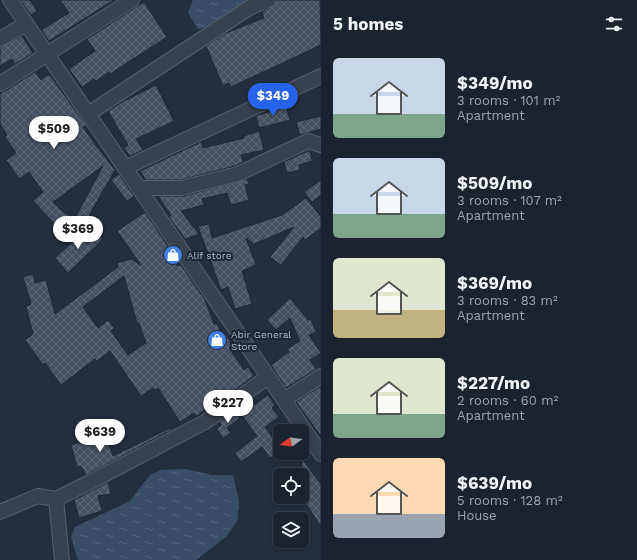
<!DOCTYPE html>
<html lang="en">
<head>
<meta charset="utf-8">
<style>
	:root { --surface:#1b232e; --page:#242b36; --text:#f1f3f6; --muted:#a0a4aa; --line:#39404a; --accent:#2563eb }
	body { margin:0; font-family:"Work Sans",sans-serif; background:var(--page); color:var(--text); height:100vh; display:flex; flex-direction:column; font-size:15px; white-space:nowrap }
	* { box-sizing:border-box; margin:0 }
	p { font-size:13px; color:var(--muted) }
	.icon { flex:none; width:22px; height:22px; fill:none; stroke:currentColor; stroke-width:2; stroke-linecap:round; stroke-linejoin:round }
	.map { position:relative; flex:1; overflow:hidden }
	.drawer { display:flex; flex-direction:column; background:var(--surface); width:316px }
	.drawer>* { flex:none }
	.needle { width:26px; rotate:255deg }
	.controls { position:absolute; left:273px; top:424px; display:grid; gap:8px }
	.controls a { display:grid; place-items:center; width:36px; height:36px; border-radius:6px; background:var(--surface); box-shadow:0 2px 6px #0003,0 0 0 1px var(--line); font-size:20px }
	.price { position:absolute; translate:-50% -34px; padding:0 9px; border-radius:14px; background:#fff; color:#222; font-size:13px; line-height:26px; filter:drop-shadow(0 1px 2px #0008) }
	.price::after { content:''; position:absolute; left:50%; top:24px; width:12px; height:9px; margin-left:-6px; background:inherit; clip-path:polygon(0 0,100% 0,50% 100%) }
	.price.current { background:var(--accent); color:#fff }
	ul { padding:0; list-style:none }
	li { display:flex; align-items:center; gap:12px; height:100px; padding:0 12px }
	li span { display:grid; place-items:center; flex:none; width:112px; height:80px; border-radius:6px; color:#555 }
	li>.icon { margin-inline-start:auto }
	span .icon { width:48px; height:48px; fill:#fffc; stroke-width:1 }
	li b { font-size:17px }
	h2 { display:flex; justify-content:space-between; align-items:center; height:48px; padding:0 12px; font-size:17px }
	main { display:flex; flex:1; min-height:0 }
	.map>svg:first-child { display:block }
	.water { fill:url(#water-ripples) }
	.building { fill:url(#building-cross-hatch); stroke:#1f2835; fill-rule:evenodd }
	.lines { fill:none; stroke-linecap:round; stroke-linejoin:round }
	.minor-casing { stroke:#565f6c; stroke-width:16 }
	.minor { stroke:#38414e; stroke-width:14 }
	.labels { text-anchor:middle; stroke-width:4; stroke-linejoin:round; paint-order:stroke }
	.poi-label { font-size:10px; fill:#b4bcc9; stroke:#1d2633; text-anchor:start }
</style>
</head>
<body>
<main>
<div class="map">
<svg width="321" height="560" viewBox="0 0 321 560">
	<defs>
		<pattern id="water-ripples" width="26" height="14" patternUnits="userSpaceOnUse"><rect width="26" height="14" fill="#394c67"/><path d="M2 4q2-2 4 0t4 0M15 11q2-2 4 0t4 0" fill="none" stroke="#53647b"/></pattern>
		<pattern id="building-cross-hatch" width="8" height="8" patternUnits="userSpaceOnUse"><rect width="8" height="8" fill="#455162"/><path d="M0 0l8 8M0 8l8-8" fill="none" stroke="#5d6877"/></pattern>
	</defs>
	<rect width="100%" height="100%" fill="#242f3e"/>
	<path class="water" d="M193,0H248L206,28L198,29L188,13Z
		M185,469L212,475H233L239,501L238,519L227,536L196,560H78L71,537L75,527L130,501L150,475L161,470Z"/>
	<path class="building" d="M20,0H30L37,11L31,15Z
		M60,0H114L49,41L41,30L69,13Z
		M276,0H320L321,45L231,87L229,83L223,86L206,46L226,33L264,18L262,12L274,5Z
		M144,2L167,37L110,74L109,72L96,81L94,79L82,87L69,69L95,51L87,39Z
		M22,36L33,53L15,64L12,59L0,66V47Z
		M35,72L41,80L49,74L86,125L83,127L95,144L115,170L92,210L82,232L57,220L54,223L33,201L43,192L29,172L19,179L6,160L16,153L5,137L7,135L0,124V94ZM103,166L75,218L63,212L53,202Z
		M156,85L174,121L136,139L143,150L130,156L124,148L128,145L108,111L124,101Z
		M286,106L290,120L259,128L256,116Z
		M321,116V129L300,135L296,122Z
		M259,131L264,150L241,155L243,162L235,166L180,180H146L140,171L201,142L203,148L244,138V136Z
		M310,150L312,161L299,165L300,170L287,173L284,162Z
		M119,174L134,196L127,201L111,180Z
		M247,179L249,184L245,185L249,200L231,205L227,193L202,199L204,205L181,211L199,234L185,239L169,217L171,215L158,196H183Z
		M321,180V195L312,202L304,192Z
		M306,198L321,217V228L305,240L303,237L281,265L270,257L294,227L254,244L246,238L256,265L242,271L252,304L235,309L228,287L221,290L198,226L209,224L212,238L282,215Z
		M145,212L172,252L177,266L181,265L205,300L214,324L217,323L222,336L226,334L232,346L229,348L244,370L248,367L254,376L210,408L208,407L197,416L194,413L180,422L158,388L155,390L153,388L141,396L110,351L97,361L95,359L61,385L45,363L43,365L25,340L33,334L26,306L31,304L23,277L33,274L35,283L46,280L55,314L118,267L117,263L131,259L141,265L117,231ZM124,276L137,323H139L146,343L128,355L111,331L114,328L108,320L98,328L83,307Z
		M87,228L103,239L68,273L55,258Z
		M290,298L308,320L311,319L316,332L309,335L321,353L310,360L316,369L286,388L271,365L289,352L287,349L300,341L290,318L276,330L267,320Z
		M321,386V436L296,402Z
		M268,395L275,405L272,408L279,417L265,427L280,447V451L270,458L262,447L241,462L235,453L257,436L241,414Z
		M235,411L240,418L227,428L231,433L223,438L217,429L221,425L219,422Z
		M170,428L171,430L86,475L81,466L77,467L71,445L94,438L96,444L108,441L113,456Z
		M302,459L321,484V527L302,497V475H289L302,466Z
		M108,482L111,494L98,496L102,511L79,518L74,500Z"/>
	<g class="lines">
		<g class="minor-casing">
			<path id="minor" d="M10,0L321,454
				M0,39L26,24
				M0,84L132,0
				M88,114L249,8L268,0
				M125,168L321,76
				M139,188H181L238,174L308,141L321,145
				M284,400L321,376
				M56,499L62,560
				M0,512L38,496L56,499L94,480L205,422L268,377"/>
		</g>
		<use href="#minor" class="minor"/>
	</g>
	<defs>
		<g id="shop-disc" transform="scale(1)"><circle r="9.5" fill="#3f7fe0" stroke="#1d2633"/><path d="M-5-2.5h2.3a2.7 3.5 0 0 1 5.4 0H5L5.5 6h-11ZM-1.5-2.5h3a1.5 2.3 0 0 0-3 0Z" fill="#fff"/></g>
	</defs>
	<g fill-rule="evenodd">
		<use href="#shop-disc" x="173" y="255"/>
		<use href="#shop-disc" x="217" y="340"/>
	</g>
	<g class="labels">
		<g class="poi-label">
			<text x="187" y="259">Alif store</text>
			<text x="231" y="338">Abir General<tspan x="231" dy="12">Store</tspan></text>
		</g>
	</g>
</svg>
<div class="controls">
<a><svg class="needle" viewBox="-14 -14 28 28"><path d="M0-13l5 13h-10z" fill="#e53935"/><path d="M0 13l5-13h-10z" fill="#a0a4aa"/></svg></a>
<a><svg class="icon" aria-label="locate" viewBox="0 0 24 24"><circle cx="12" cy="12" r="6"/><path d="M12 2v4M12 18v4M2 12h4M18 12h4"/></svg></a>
<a><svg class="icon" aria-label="layers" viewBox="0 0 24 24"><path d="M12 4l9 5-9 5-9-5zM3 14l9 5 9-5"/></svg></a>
</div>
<b class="price current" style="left:273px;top:117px">$349</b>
<b class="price" style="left:54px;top:150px">$509</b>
<b class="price" style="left:78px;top:250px">$369</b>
<b class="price" style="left:228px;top:424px">$227</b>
<b class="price" style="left:100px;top:453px">$639</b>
</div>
<section class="drawer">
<h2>5 homes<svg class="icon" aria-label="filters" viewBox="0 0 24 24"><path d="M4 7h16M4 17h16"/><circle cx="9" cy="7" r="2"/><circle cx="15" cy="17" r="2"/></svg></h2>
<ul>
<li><span style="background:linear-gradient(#c9d6e8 70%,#7fa58c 0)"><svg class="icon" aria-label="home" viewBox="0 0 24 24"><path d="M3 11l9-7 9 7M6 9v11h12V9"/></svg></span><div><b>$349/mo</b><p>3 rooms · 101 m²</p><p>Apartment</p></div></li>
<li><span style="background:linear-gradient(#c9d6e8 70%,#7fa58c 0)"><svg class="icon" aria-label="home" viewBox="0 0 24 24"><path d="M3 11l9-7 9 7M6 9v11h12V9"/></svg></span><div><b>$509/mo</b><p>3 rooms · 107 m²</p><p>Apartment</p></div></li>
<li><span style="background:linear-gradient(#dfe7d0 65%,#c2b280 0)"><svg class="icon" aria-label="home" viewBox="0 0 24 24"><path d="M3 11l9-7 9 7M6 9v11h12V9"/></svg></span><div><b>$369/mo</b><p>3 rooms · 83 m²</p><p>Apartment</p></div></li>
<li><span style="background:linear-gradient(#dfe7d0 70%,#7fa58c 0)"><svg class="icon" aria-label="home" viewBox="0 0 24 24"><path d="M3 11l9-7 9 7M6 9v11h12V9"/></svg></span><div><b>$227/mo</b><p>2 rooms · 60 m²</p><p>Apartment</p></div></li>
<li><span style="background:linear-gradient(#ffd9b3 70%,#9aa5b1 0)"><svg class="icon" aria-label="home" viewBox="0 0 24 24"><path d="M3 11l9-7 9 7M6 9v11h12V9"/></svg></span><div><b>$639/mo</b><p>5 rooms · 128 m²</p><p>House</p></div></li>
</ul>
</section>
</main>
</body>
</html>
